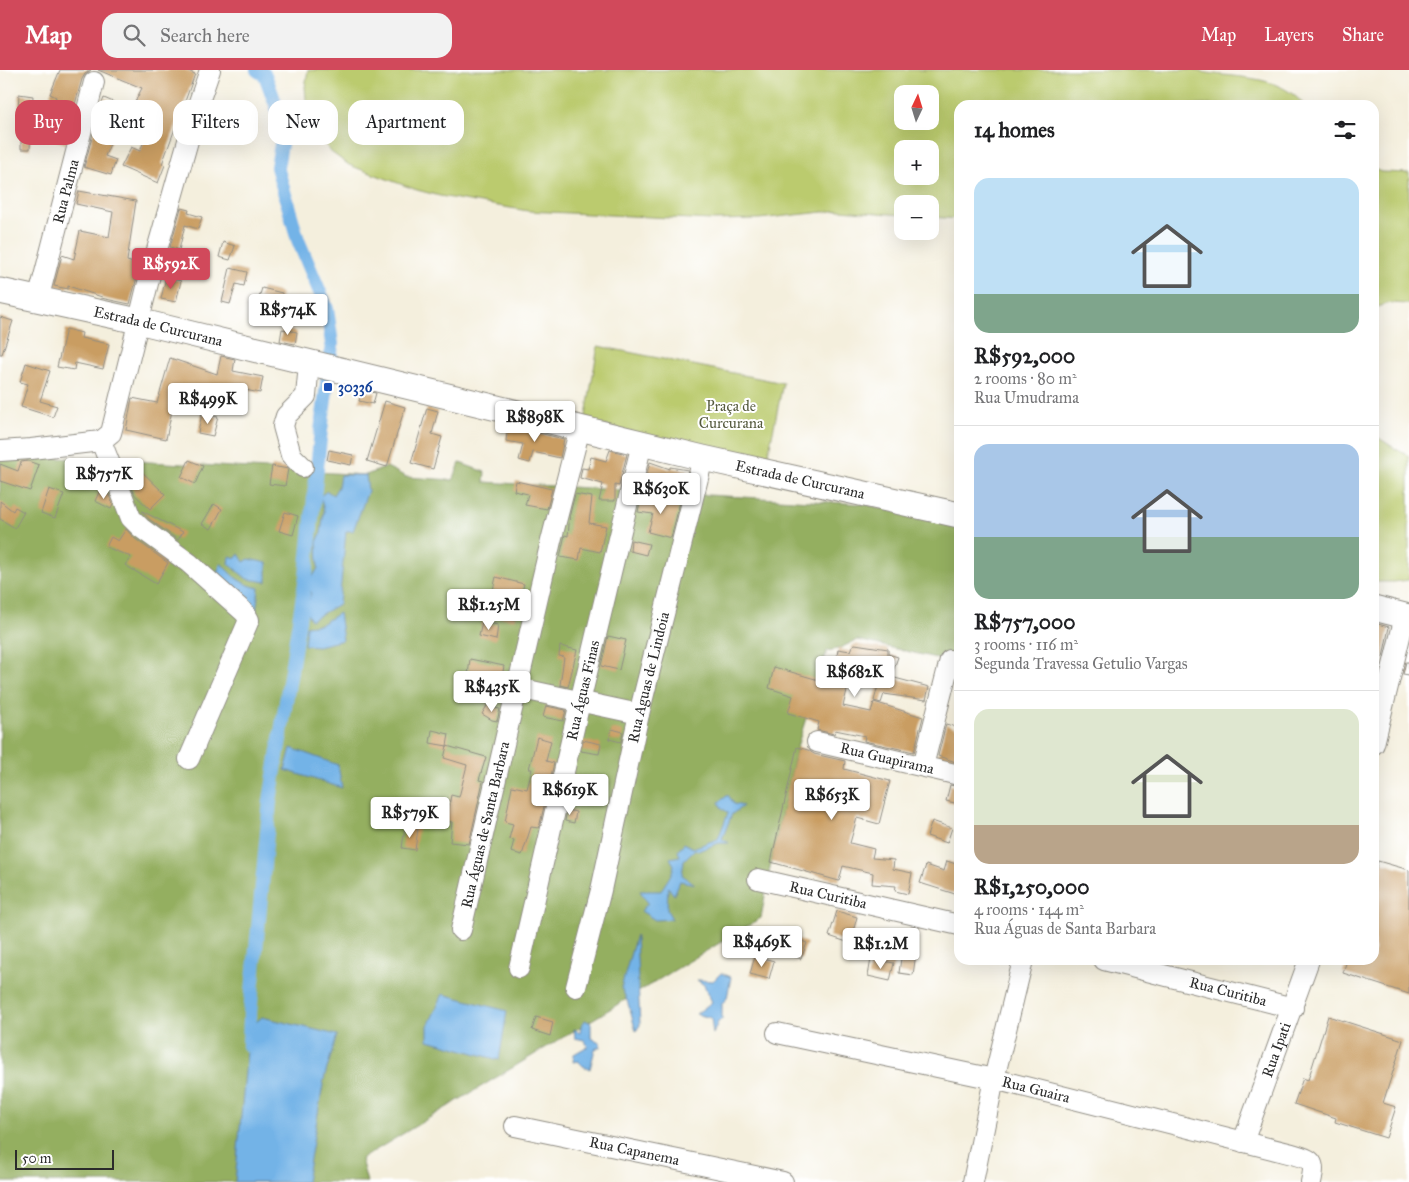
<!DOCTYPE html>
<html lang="en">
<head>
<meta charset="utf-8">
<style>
	:root { --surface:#fff; --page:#f2f2f2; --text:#202124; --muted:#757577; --line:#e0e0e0; --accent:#d1495b }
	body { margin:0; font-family:"IM FELL Great Primer",serif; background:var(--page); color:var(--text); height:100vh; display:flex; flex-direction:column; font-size:19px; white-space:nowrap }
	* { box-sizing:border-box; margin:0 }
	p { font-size:16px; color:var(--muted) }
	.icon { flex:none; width:28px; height:28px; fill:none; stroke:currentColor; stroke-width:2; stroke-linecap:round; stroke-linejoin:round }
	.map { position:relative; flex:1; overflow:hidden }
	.sheet { position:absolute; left:954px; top:30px; width:425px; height:865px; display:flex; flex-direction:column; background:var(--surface); border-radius:15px; box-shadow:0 5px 20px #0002 }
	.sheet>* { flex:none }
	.banner { position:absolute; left:15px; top:30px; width:475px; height:45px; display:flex; gap:10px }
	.needle { width:32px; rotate:4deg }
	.fabs { position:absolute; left:894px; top:15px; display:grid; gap:10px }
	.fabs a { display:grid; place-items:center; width:45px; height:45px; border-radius:10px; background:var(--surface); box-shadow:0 5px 20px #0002; font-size:25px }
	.scale { position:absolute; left:15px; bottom:12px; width:99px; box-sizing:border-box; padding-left:5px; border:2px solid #2b2b2b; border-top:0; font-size:14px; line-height:18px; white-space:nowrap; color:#2b2b2b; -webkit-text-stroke:4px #fff; paint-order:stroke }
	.price { position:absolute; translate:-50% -42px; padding:0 11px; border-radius:5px; background:#fff; color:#222; font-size:16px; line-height:32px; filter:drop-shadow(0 1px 2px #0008) }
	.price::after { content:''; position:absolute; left:50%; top:30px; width:15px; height:11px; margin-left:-8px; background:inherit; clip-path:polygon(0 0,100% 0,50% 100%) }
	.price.active { background:var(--accent); color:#fff }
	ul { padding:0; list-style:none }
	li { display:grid; align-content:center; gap:10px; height:265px; padding:0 20px }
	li+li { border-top:1px solid var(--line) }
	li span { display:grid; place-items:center; height:155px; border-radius:15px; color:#555 }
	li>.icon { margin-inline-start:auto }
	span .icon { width:90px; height:90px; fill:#fffc; stroke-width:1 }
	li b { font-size:21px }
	h2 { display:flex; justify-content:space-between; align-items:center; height:60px; padding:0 20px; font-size:21px }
	.chip { padding:0 18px; border-radius:15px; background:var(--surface); box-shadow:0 5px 20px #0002; font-size:18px; line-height:45px }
	.chip.active { background:var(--accent); color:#fff }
	header { display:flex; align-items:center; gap:30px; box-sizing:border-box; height:70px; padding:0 25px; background:var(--accent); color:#fff }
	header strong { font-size:24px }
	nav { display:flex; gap:28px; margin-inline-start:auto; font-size:18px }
	.search { width:350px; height:45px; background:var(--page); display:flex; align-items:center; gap:12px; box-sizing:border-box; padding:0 18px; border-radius:15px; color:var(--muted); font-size:19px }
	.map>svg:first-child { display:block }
	.green { fill:#bbcb6e; stroke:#737b4c; fill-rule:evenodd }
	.forest { fill:#94af61; stroke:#606d46 }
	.water { fill:#73b3e7; stroke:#4f6f89 }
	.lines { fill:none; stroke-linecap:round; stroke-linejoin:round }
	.canal { stroke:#73b3e7; stroke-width:14 }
	.building { fill:#c99d62 }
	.minor-casing { stroke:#908d84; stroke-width:22 }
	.major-casing { stroke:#908d84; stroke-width:27 }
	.minor { stroke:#fff; stroke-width:20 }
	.major { stroke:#fff; stroke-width:25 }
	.transit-dot { fill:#1a4fb4; stroke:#fff; stroke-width:2 }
	.labels { text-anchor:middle; stroke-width:4; stroke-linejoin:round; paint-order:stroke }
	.street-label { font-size:15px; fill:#2b2b2b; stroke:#fff }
	.transit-label { font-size:15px; font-weight:bold; fill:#164399; stroke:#fff; text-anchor:start }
	.park-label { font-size:15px; fill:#565b3f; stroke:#fff }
</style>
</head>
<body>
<header>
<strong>Map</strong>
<div class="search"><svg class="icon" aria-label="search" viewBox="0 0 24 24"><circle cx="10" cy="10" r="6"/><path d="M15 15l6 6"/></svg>Search here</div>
<nav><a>Map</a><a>Layers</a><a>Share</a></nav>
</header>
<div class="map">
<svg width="1409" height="1112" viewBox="0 0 1409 1112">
	<rect width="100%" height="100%" fill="#fff"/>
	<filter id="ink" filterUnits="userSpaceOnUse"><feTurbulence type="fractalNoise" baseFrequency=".02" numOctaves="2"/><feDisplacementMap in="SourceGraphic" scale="10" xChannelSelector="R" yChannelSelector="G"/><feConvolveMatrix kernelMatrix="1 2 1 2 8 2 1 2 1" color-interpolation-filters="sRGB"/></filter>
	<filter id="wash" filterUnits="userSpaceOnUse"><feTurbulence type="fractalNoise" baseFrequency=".0096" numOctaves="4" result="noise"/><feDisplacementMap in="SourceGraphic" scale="20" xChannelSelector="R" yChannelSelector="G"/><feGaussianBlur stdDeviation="1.12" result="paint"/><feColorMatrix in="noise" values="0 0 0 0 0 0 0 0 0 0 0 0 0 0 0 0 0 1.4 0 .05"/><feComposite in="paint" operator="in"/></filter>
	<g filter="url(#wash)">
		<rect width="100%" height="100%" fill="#f4efdd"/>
		<path class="green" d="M308,0H1193C1231,10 1276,1 1304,35H959V149L930,147V134H902V145L841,140L759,149L712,150L528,141L440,126L417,120L349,95L331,82L315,61L307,40L305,17ZM902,24H930V51H902ZM902,79H930V106H902Z
			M1374,99L1381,102L1409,103V234L1390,233L1374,238Z
			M598,276L783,313L766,395L585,351Z
			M1374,365L1396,379L1409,386V510L1394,512H1374Z"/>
		<path class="forest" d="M50,388L100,389L366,405L387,397L406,407L453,410L460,393L485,402L484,412L863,434L959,455L958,593L857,570L838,579L827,581L797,677L771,792L761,848L361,1089L367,1112H0V389Z"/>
		<path class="water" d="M340,405H366L368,421L353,461H346L339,534L311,550L305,541L311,523L309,513L318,498L317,472L321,463L324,441L320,426L327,421L333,425L338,417Z
			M239,484L244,492L249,489L267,493V512L247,509L229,494L230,486L236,488Z
			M221,493C231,506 243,515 259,518L256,541C239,531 226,520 217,503Z
			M339,543L343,570L318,576L304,575L306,556L321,554Z
			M291,678L338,695L342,718L285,700Z
			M728,725L734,734L743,736L732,744L722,769L729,773H719L698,781L695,779L684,790L682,805L695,814L680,811L674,825L668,817L667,840L672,849L655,850L641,841L648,833L640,821H661C666,811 672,806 674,795L670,788L680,786L678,781L684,773L693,778L718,769L728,743L721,737L719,732Z
			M636,865L640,955L636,961C631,946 629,931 621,918Z
			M721,903L731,907L727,928L722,934V949L718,952L713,964L711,948L696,944L712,932L704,915L697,910L713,911Z
			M443,924L507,941L499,990L428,970V956Z
			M262,947L337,965L324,1009L306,1112H235L249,958Z
			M585,950L591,953V968L600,972V977L595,979L590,999L583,996L578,991L573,992L574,984L588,976L584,970L575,968L574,959L580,962L581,956Z"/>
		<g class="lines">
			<path class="canal" d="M249,976L250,943L270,731L306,507L320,369L332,274L327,239L298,170L277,97L282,69L276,35L265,5L257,0"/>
		</g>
		<g id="blocks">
			<path class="building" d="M60,0H91L85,4L82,9L71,49H72L66,74L44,67L56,27L50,24Z
				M98,0H186L195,4L162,94L165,95L158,113L121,97L131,77L140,81L152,51L129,44L142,18Z
				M19,24L33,26L30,79H21V42L18,41Z
				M104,28L127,38L120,53L119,52L105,86L116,90L111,105L84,97L100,38Z
				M79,121L136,131L127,191L140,195L130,234L101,228L102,227L68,216V219L54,216L62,185L74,189L80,161L109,167L113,142L76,134Z
				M181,138L189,140L188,143L202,147L198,159L185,155L179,180L170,177Z
				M223,172L235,176L230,190L219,187Z
				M230,198L247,202L244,216L236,214L230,234L222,232Z
				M166,207L181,211L176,232L161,229Z
				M262,218L282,223L279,235L259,228Z
				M0,247L13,251L2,284H0Z
				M66,259L82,263L81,268L109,274L103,299L75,293L74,300L57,297Z
				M282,259L297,262L295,274L280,271Z
				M221,286L235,289L233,301L263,307L260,323L230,317L229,322L207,317L204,325L181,317L179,327L175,326L166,369L126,360L132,328L157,333L170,288L217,304Z
				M26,293L50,301L40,331L57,336L53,347L21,337L28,314L20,312Z
				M362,320L376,323L373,334L359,331Z
				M385,331L405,337L387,397L367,391Z
				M427,338L438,341L432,364L442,367L433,399L411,393Z
				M202,343L218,347L213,366L198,363Z
				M508,356L564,369L560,388L533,382L530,393L519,390L523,374L506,371Z
				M329,380L353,385L351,395L327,390Z
				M610,380L627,384L619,416L615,415V431H599L603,414L580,408L582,398L588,399L591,387L606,391Z
				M189,390L203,396L195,414L181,407Z
				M28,391L39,395L30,421L0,411V394L18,401L21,392Z
				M650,392L670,399V397L688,400L683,420L646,407Z
				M133,393L165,424L150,439L135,425L125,401Z
				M272,396L288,399L285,416L269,414Z
				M516,411L552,419L547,439L525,435L528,424L514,421Z
				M49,419L64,424L55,448L41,443Z
				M100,420L109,425L113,435L111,439L95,431Z
				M575,424L592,427L589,453L606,456L600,482L581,478L579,490L560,487L565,465L568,466L570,444Z
				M641,428L680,432L671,468L648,462L653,444L638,442Z
				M0,431L13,441L15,437L24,442L15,458L0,449Z
				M214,434L222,439L211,459L202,454Z
				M142,441L183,462L178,470L149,449Z
				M285,442L298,446L293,465L279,461Z
				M126,459L134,468L168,493L156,514L125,495L131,487L106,477L111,467L118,471Z
				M631,470L649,474L646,485L630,481Z
				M496,507L524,514L515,550L500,547L506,524L493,520Z
				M482,552L498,555L496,570L479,566Z
				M1374,553L1389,557L1383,587L1374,586Z
				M608,566L626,570L619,600L601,596Z
				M855,574L888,579V584L898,587L891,607L929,617L926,630L884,624L881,633L874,631L880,608L852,601L843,636L871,642L874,632L923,647L914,682L864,671L865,666L835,660L834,664L817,660L819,652L788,643L793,626L769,618L774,597L822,611L826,590L836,593L838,579L850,581L852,576Z
				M560,576L577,580L568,617L560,615L564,587L559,586Z
				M470,589L504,596L501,612L468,605Z
				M1406,592H1409V605L1403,604Z
				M488,634L494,638L500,639L497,651L492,650L482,644Z
				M546,636L566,640L563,651L543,647Z
				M946,654L959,658V693L938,686Z
				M612,659L623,662L621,672L609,669Z
				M432,660L449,664L447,676L430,673Z
				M537,667L551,671L546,691L554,693L539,758L531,757L522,785L511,782L514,770L509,769L513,754L505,752L512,716L527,719L532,699H529Z
				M583,670L601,674L599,684L581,681Z
				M447,676L486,687L479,710L483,711L469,774L450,772L452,752L440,751L442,741H448L451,725L459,727L467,695L444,688Z
				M797,677L808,680L814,684L845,691L844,699L890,711L879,754L857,748L850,773L874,779L872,788L894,790L893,799L912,803L908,824L895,821L896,816L872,814L873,803L843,796L839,811L771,792Z
				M950,715L959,717V734L946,731Z
				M567,740L576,742L574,753L565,751Z
				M932,751L952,758L947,773L927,766Z
				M405,757L418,759L415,780L402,778Z
				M947,791L959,795V812L955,824L920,813L926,795L944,801Z
				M1378,791L1409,800V924L1343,903L1347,890H1374V805Z
				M837,841L857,847L850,873L829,866Z
				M784,864L807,873L801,889L778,881Z
				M902,881L916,883L913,905L899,903Z
				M755,886L774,891L769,909L750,904Z
				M871,889L894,893L890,911L868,906Z
				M1328,946L1403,970L1383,1033L1396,1037L1386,1068L1335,1052L1336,1048L1294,1034L1303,1008L1308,1010Z
				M536,947L553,952L550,966L532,960Z"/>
		</g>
	</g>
	<g filter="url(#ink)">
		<use href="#blocks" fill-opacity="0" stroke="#908d84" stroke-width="1"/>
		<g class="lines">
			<g class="minor-casing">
				<g id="minor">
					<path id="s1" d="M38,230L94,12"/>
					<path d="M101,371L131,448L141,458L189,493L245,543L249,550L189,689"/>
					<path d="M101,371L111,363L151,201L199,32L210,0"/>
					<path d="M0,381L31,379L101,371"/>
					<path d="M303,397L291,385L283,356L286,346L306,326L309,294"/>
					<path d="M518,618L639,644"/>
					<path id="s2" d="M817,672L959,705"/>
					<path d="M1374,674L1405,546"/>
					<path d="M923,696L950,590"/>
					<path id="s3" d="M758,809L959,855"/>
					<path id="s4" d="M461,860L551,471L580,358"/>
					<path id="s5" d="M1104,890L1293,938"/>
					<path id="s6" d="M519,898L580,632L642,373"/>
					<path id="s7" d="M576,917L601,820L639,644L703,388"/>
					<path id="s8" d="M777,963L994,1009L1292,1084C1312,1090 1316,1090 1311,1112"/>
					<path id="s9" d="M515,1056L783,1112"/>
					<path id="s10" d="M1243,1072L1309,890"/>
					<path d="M973,1112L994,1009L1023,890"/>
				</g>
			</g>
			<g class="major-casing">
				<g id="major">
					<path id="s11" d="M0,221L138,251L703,388L959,445"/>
					<path d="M1374,538L1409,547"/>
				</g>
			</g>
			<use href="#minor" class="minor"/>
			<use href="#major" class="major"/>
		</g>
	</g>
	<rect class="transit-dot" x="323" y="312" width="10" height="10" rx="2.5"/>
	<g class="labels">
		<g class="street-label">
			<text dy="5" stroke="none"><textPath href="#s1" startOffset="112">Rua Palma</textPath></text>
			<text dy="5" stroke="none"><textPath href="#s11" startOffset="162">Estrada de Curcurana</textPath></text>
			<text dy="5" stroke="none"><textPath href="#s11" startOffset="822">Estrada de Curcurana</textPath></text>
			<text dy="5" stroke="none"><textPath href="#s7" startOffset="318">Rua Aguas de Lindoia</textPath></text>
			<text dy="5" stroke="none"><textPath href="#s6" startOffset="285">Rua Águas Finas</textPath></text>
			<text dy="5" stroke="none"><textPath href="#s2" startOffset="72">Rua Guapirama</textPath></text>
			<text dy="5" stroke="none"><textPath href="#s4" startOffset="108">Rua Águas de Santa Barbara</textPath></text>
			<text dy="5" stroke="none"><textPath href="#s3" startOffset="72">Rua Curitiba</textPath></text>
			<text dy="5" stroke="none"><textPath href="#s5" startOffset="128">Rua Curitiba</textPath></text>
			<text dy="5" stroke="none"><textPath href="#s10" startOffset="98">Rua Ipati</textPath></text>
			<text dy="5" stroke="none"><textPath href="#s8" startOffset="265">Rua Guaira</textPath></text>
			<text dy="5" stroke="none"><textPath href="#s9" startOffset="122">Rua Capanema</textPath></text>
		</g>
		<g class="transit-label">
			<text x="338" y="322">30336</text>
		</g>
		<g class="park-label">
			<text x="731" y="341">Praça de<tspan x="731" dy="17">Curcurana</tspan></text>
		</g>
	</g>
</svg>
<div class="fabs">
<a><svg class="needle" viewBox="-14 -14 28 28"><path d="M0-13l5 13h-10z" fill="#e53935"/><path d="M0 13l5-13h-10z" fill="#757577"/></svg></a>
<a>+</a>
<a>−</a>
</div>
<div class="scale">50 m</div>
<b class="price active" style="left:171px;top:220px">R$592K</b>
<b class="price" style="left:288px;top:266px">R$574K</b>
<b class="price" style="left:208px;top:355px">R$499K</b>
<b class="price" style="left:535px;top:373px">R$898K</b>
<b class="price" style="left:104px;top:430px">R$757K</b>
<b class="price" style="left:661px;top:445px">R$630K</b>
<b class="price" style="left:489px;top:561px">R$1.25M</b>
<b class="price" style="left:855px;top:628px">R$682K</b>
<b class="price" style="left:492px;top:643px">R$435K</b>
<b class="price" style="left:570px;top:746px">R$619K</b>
<b class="price" style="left:832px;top:751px">R$653K</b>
<b class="price" style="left:410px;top:769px">R$579K</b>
<b class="price" style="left:762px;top:898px">R$469K</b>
<b class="price" style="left:881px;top:900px">R$1.2M</b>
<div class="banner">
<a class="chip active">Buy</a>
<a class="chip">Rent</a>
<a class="chip">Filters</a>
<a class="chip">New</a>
<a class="chip">Apartment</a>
</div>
<section class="sheet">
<h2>14 homes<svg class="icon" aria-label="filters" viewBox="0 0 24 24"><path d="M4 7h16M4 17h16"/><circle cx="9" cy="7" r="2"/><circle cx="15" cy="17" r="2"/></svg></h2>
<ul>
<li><span style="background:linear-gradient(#bfe0f5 75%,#7fa58c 0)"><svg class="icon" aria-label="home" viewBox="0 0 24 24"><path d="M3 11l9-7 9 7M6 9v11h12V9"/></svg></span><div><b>R$592,000</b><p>2 rooms · 80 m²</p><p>Rua Umudrama</p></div></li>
<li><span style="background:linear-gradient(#a9c7e8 60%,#7fa58c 0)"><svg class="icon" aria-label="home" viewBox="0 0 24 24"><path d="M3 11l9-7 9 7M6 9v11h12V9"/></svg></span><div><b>R$757,000</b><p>3 rooms · 116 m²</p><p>Segunda Travessa Getulio Vargas</p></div></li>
<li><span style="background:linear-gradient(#dfe7d0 75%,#b9a48a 0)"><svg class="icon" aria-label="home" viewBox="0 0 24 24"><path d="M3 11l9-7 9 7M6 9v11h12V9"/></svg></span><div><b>R$1,250,000</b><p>4 rooms · 144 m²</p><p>Rua Águas de Santa Barbara</p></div></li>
</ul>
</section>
</div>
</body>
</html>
